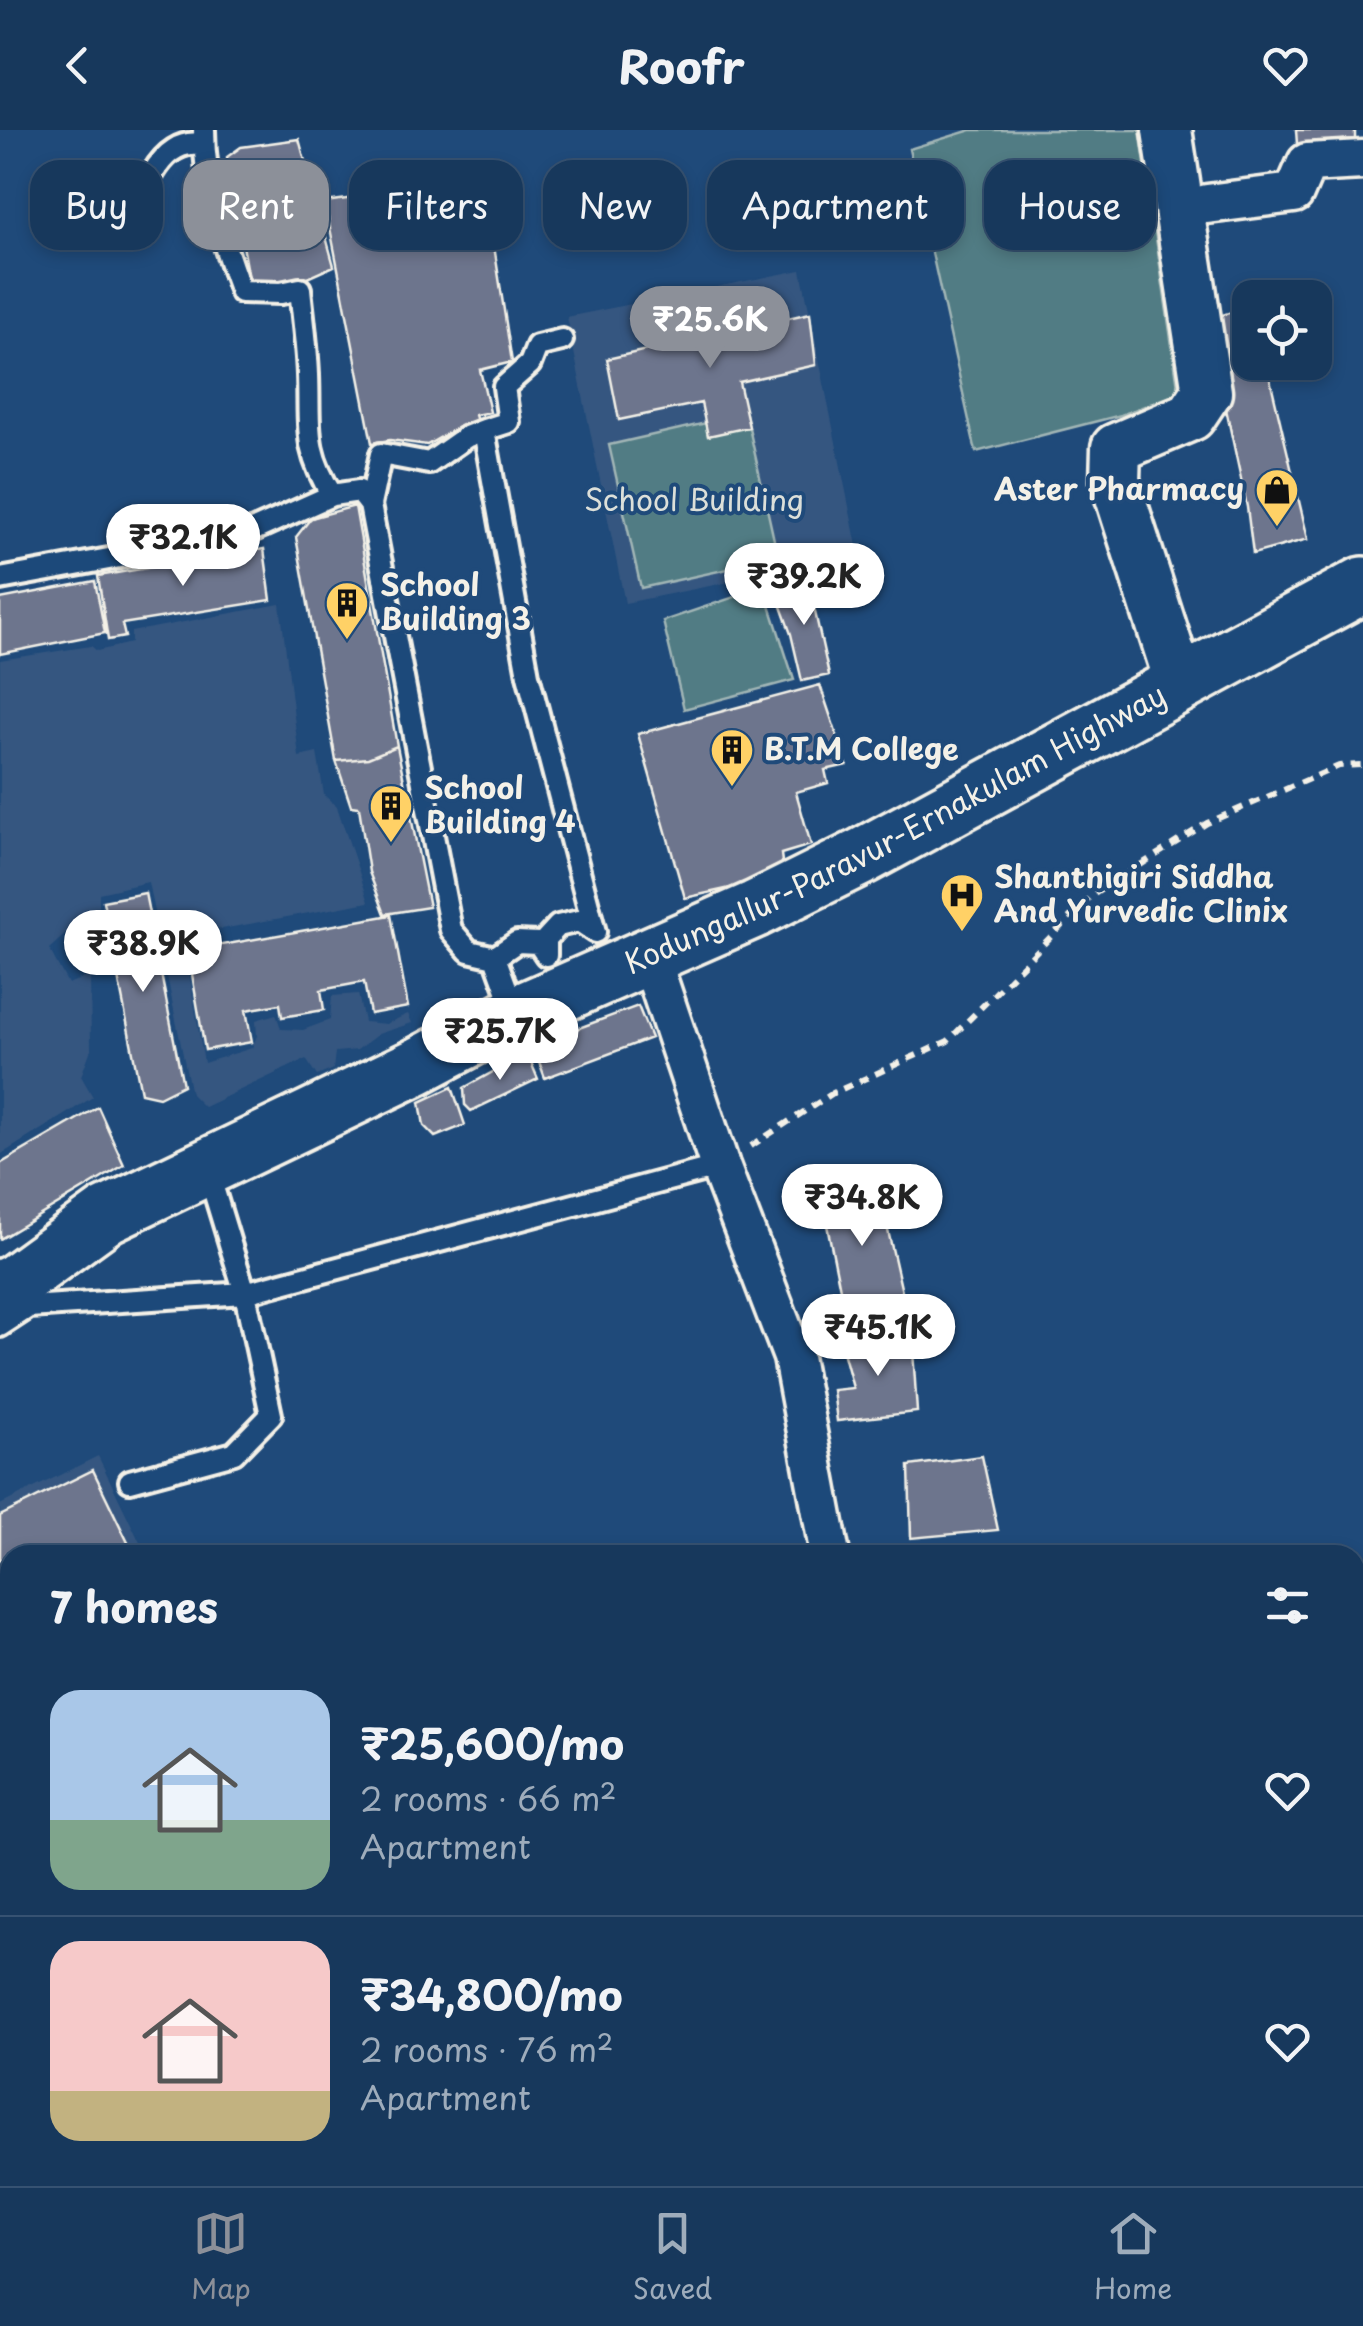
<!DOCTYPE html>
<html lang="en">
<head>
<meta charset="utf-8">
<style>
	:root { --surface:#17385c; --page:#244365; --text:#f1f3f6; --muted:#9eacbb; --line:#365272; --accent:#8c9099 }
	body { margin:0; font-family:"Playpen Sans",sans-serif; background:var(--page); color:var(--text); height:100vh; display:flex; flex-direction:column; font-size:38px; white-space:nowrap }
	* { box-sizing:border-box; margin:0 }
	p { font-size:32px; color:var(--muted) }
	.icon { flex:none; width:55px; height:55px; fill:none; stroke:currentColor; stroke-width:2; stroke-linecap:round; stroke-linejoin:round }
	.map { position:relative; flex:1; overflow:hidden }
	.panel { position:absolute; left:0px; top:1415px; width:1365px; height:642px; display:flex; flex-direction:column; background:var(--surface); border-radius:30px 30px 0 0; box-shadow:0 5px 15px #0003,0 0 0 2px var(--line) }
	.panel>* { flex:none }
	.guide { position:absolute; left:30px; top:30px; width:1305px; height:90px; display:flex; gap:20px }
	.tools { position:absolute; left:1232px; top:150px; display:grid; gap:20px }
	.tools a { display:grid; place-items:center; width:100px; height:100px; border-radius:20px; background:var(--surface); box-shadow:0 5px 15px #0003,0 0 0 2px var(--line); font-size:50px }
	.price { position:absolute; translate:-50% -85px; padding:0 22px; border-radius:35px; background:#fff; color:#222; font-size:32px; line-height:65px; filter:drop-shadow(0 2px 5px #0008) }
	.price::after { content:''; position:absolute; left:50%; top:60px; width:30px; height:22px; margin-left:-15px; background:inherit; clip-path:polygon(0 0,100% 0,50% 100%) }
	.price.on { background:var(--accent); color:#fff }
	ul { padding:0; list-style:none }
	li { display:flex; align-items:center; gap:30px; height:250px; padding:0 50px }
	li+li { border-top:2px solid var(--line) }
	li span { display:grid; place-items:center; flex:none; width:280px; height:200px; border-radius:30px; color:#555 }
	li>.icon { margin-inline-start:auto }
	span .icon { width:120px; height:120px; fill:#fffc; stroke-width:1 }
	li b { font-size:42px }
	h2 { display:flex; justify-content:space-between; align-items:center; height:120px; padding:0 50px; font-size:42px }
	.pill { padding:0 35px; border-radius:30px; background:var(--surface); box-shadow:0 5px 15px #0003,0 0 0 2px var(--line); font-size:35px; line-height:90px }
	.pill.on { background:var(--accent); color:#fff }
	header { display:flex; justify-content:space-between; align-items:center; height:130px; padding:0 50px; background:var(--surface); font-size:45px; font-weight:700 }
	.dock { display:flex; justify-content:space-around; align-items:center; height:140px; border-top:2px solid var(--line); background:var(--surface); font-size:28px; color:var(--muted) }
	.dock a { display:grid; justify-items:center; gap:5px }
	.dock .on { color:var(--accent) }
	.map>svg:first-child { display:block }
	.built { fill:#365780 }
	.green { fill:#517c84; stroke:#a2b6b6; stroke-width:2.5 }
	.building { fill:#6d758d; stroke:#f4f1e8; stroke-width:2.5 }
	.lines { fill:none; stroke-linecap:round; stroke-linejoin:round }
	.service-casing { stroke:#f4f1e8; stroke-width:28 }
	.minor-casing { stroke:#f4f1e8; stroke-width:45 }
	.tertiary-casing { stroke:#f4f1e8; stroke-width:55 }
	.trunk-casing { stroke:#f4f1e8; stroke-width:62 }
	.path { stroke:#f4f1e8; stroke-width:6; stroke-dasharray:10 8; stroke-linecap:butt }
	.service { stroke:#1f4a7a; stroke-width:20 }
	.minor { stroke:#1f4a7a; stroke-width:38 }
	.tertiary { stroke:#1f4a7a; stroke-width:48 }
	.trunk { stroke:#1f4a7a; stroke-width:55 }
	.labels { text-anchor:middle; stroke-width:8; stroke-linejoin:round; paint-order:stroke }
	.poi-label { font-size:30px; font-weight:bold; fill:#f4f1e8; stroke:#1f4a7a; text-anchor:start }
	.park-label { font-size:30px; fill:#dcdfd9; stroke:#1f4a7a }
	.street-label { font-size:30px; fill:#f4f1e8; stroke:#1f4a7a }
</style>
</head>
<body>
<header><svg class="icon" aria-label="back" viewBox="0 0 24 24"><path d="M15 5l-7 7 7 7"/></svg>Roofr<svg class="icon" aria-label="heart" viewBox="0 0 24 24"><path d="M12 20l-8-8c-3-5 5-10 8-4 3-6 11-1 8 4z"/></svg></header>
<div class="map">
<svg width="1363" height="2056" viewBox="0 0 1363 2056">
	<rect width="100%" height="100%" fill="#1f4a7a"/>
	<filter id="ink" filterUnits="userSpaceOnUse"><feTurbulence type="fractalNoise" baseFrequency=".01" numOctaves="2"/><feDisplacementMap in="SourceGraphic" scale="20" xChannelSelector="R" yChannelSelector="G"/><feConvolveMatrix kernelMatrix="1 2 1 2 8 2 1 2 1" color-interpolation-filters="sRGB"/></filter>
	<g filter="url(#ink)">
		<path class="built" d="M801,140L859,426L625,473L567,187Z
			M280,474L299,627L317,623L324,665L337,677L369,772L183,806L204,933L252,918L257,906L256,890L276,884L281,899L303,900L330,890L332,866L358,864L364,892L386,894L408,884L412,893L378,904L357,920L335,922L333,939L317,946L306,929L204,977L191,964L148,752L99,763V795L70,800L49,819L68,854L90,845L91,919L81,946L93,967L0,1025V530L91,516L97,521L131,513V502Z
			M98,1326L146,1425H10V1781L0,1786V1375Z"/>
		<path class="green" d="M971,0H1140L1179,263L1121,285L976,322L909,19Z
			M746,284L778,428L641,458L609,315Z
			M764,457L794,550L684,579L663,491Z"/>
		<path class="building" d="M1296,0H1355V9L1297,14Z
			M299,9L334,136L296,153L250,154L227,27L241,17Z
			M435,51L449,83L488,77L512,232L480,240L490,282L475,285L478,294L455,299L427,315L390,310L372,313L325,72L383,64Z
			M1250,176V232H1266L1308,409L1253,424L1247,377L1207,190Z
			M810,183L816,235L739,252L749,297L708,306L701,273L619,290L607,229Z
			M355,376L397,616L368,628L336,631L296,407L311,388Z
			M264,419L271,470L122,494L125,507L108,510L98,446Z
			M807,446L829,545L802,551L791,504L775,460Z
			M95,451L105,503L0,524V469Z
			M820,555L847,635L825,640L828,653L796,662L811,715L781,724L783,740L735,757L685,768L638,604Z
			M397,616L429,777L385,784L369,742L359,677L351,676L336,631L368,628Z
			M145,763L183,955L159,967L141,963L103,771Z
			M391,785L408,877L370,884L364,852L321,860L324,880L282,887L280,874L246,880L252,912L205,920L188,821Z
			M638,876L651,908L545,948L533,915Z
			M527,923L538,949L471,981L465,975L464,958Z
			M452,957L465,995L435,1007L424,996L420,972Z
			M98,977L124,1035L0,1109V1034Z
			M879,1061L902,1162L843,1174L824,1080Z
			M912,1205L917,1282L837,1291L833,1260L853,1258L841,1214Z
			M982,1326L998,1400L911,1408L909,1336Z
			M93,1340L134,1425H10V1588L0,1593V1386Z
			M10,1609V1638L0,1642V1613Z
			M10,1652V1755L0,1767V1656Z"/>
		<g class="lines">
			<g class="service-casing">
				<path id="service" d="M204,0C204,55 222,111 241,162L281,163L300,159C303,188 307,217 308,245C310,298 303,318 332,365L359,361L370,375
					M153,43C164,24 181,9 204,15
					M484,300L509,292L504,257L530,234L537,216L562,210
					M0,449L136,424L223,414L332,365
					M495,827L517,812L538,813L546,825V809L558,796L579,791L595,802L528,545L484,300L466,307L429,333L381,324L370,375L451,800L469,821L495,827L515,882
					M29,1177L245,1163L720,1036
					M0,1196L29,1177L23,1166
					M130,1351L234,1323L271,1285L245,1163L207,1038"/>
			</g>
			<g class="minor-casing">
				<path id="minor" d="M1207,74L1294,63L1307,33L1363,30
					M650,827L720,1036L793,1227L830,1425
					M915,2048V2056"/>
			</g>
			<g class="tertiary-casing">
				<path id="tertiary" d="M1167,0L1207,262L1191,286L1116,318L1115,351L1180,554"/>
			</g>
			<g class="trunk-casing">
				<g id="trunk">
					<path id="s1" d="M0,1159L15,1152L107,1085L416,937L516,884L756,779L863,726L1363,455"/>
				</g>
			</g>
			<path class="path" d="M751,1016L833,963L948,911L1091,766L1207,693L1339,636L1363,635
				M0,2013L10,2021
				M47,2048L59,2056"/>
			<use href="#service" class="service"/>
			<use href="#minor" class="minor"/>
			<use href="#tertiary" class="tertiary"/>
			<use href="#trunk" class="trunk"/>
		</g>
	</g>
	<defs>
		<g id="shop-pin" transform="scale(2.25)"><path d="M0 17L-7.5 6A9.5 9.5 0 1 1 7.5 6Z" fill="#ffd166" stroke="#1f4a7a"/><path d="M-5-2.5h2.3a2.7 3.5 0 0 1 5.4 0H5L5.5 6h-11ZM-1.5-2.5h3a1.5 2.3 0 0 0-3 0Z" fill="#111"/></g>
		<g id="building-pin" transform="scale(2.25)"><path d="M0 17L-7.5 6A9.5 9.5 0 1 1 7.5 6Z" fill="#ffd166" stroke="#1f4a7a"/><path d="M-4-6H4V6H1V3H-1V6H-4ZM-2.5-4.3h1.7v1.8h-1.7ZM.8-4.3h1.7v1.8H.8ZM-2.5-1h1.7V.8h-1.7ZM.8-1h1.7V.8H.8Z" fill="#111"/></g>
		<g id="hospital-pin" transform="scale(2.25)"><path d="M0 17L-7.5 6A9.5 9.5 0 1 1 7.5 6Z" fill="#ffd166" stroke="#1f4a7a"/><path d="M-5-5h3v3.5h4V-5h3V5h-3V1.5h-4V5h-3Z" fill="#111"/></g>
	</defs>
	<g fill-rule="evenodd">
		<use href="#shop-pin" x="1277" y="360"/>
		<use href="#building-pin" x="347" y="473"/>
		<use href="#building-pin" x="732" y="620"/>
		<use href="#building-pin" x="391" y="676"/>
		<use href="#hospital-pin" x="962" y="765"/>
	</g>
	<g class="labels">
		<g class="poi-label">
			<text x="1244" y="370" text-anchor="end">Aster Pharmacy</text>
			<text x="380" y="466">School<tspan x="380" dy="34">Building 3</tspan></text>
			<text x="764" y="630">B.T.M College</text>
			<text x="424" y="669">School<tspan x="424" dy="34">Building 4</tspan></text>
			<text x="994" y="758">Shanthigiri Siddha<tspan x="994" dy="34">And Yurvedic Clinix</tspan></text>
		</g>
		<g class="park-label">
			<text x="694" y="381">School Building</text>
		</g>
		<g class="street-label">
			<text dy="10" stroke="none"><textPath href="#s1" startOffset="1008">Kodungallur-Paravur-Ernakulam Highway</textPath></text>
		</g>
	</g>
</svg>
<div class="tools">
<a><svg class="icon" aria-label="locate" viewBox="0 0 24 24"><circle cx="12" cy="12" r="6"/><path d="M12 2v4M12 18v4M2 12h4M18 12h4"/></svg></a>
</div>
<b class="price on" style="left:710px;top:241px">₹25.6K</b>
<b class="price" style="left:183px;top:459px">₹32.1K</b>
<b class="price" style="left:804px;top:498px">₹39.2K</b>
<b class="price" style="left:143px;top:865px">₹38.9K</b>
<b class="price" style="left:500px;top:953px">₹25.7K</b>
<b class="price" style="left:862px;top:1119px">₹34.8K</b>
<b class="price" style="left:878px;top:1249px">₹45.1K</b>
<div class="guide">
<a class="pill">Buy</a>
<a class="pill on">Rent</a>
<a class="pill">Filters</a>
<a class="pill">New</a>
<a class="pill">Apartment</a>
<a class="pill">House</a>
</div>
<section class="panel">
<h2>7 homes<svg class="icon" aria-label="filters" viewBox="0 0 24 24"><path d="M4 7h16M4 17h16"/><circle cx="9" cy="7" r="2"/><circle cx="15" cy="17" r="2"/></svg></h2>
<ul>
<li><span style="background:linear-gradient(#a9c7e8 65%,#7fa58c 0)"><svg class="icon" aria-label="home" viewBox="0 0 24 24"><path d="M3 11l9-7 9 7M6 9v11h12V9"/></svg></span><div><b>₹25,600/mo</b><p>2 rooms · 66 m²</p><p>Apartment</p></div><svg class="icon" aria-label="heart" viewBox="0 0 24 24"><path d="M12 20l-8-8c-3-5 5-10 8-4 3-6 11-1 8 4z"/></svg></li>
<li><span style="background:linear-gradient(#f6c9c9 75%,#c2b280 0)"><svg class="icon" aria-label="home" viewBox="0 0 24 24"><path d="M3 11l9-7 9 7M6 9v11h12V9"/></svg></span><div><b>₹34,800/mo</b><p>2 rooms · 76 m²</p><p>Apartment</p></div><svg class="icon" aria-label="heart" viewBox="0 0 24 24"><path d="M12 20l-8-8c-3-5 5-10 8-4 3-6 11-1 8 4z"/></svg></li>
</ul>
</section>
</div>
<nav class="dock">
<a class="on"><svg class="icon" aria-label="map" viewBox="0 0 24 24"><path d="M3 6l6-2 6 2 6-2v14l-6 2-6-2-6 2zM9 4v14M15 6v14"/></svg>Map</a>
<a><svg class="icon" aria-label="saved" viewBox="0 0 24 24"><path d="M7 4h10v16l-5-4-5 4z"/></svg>Saved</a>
<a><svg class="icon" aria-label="home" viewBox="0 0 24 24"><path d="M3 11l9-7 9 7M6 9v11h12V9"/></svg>Home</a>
</nav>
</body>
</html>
